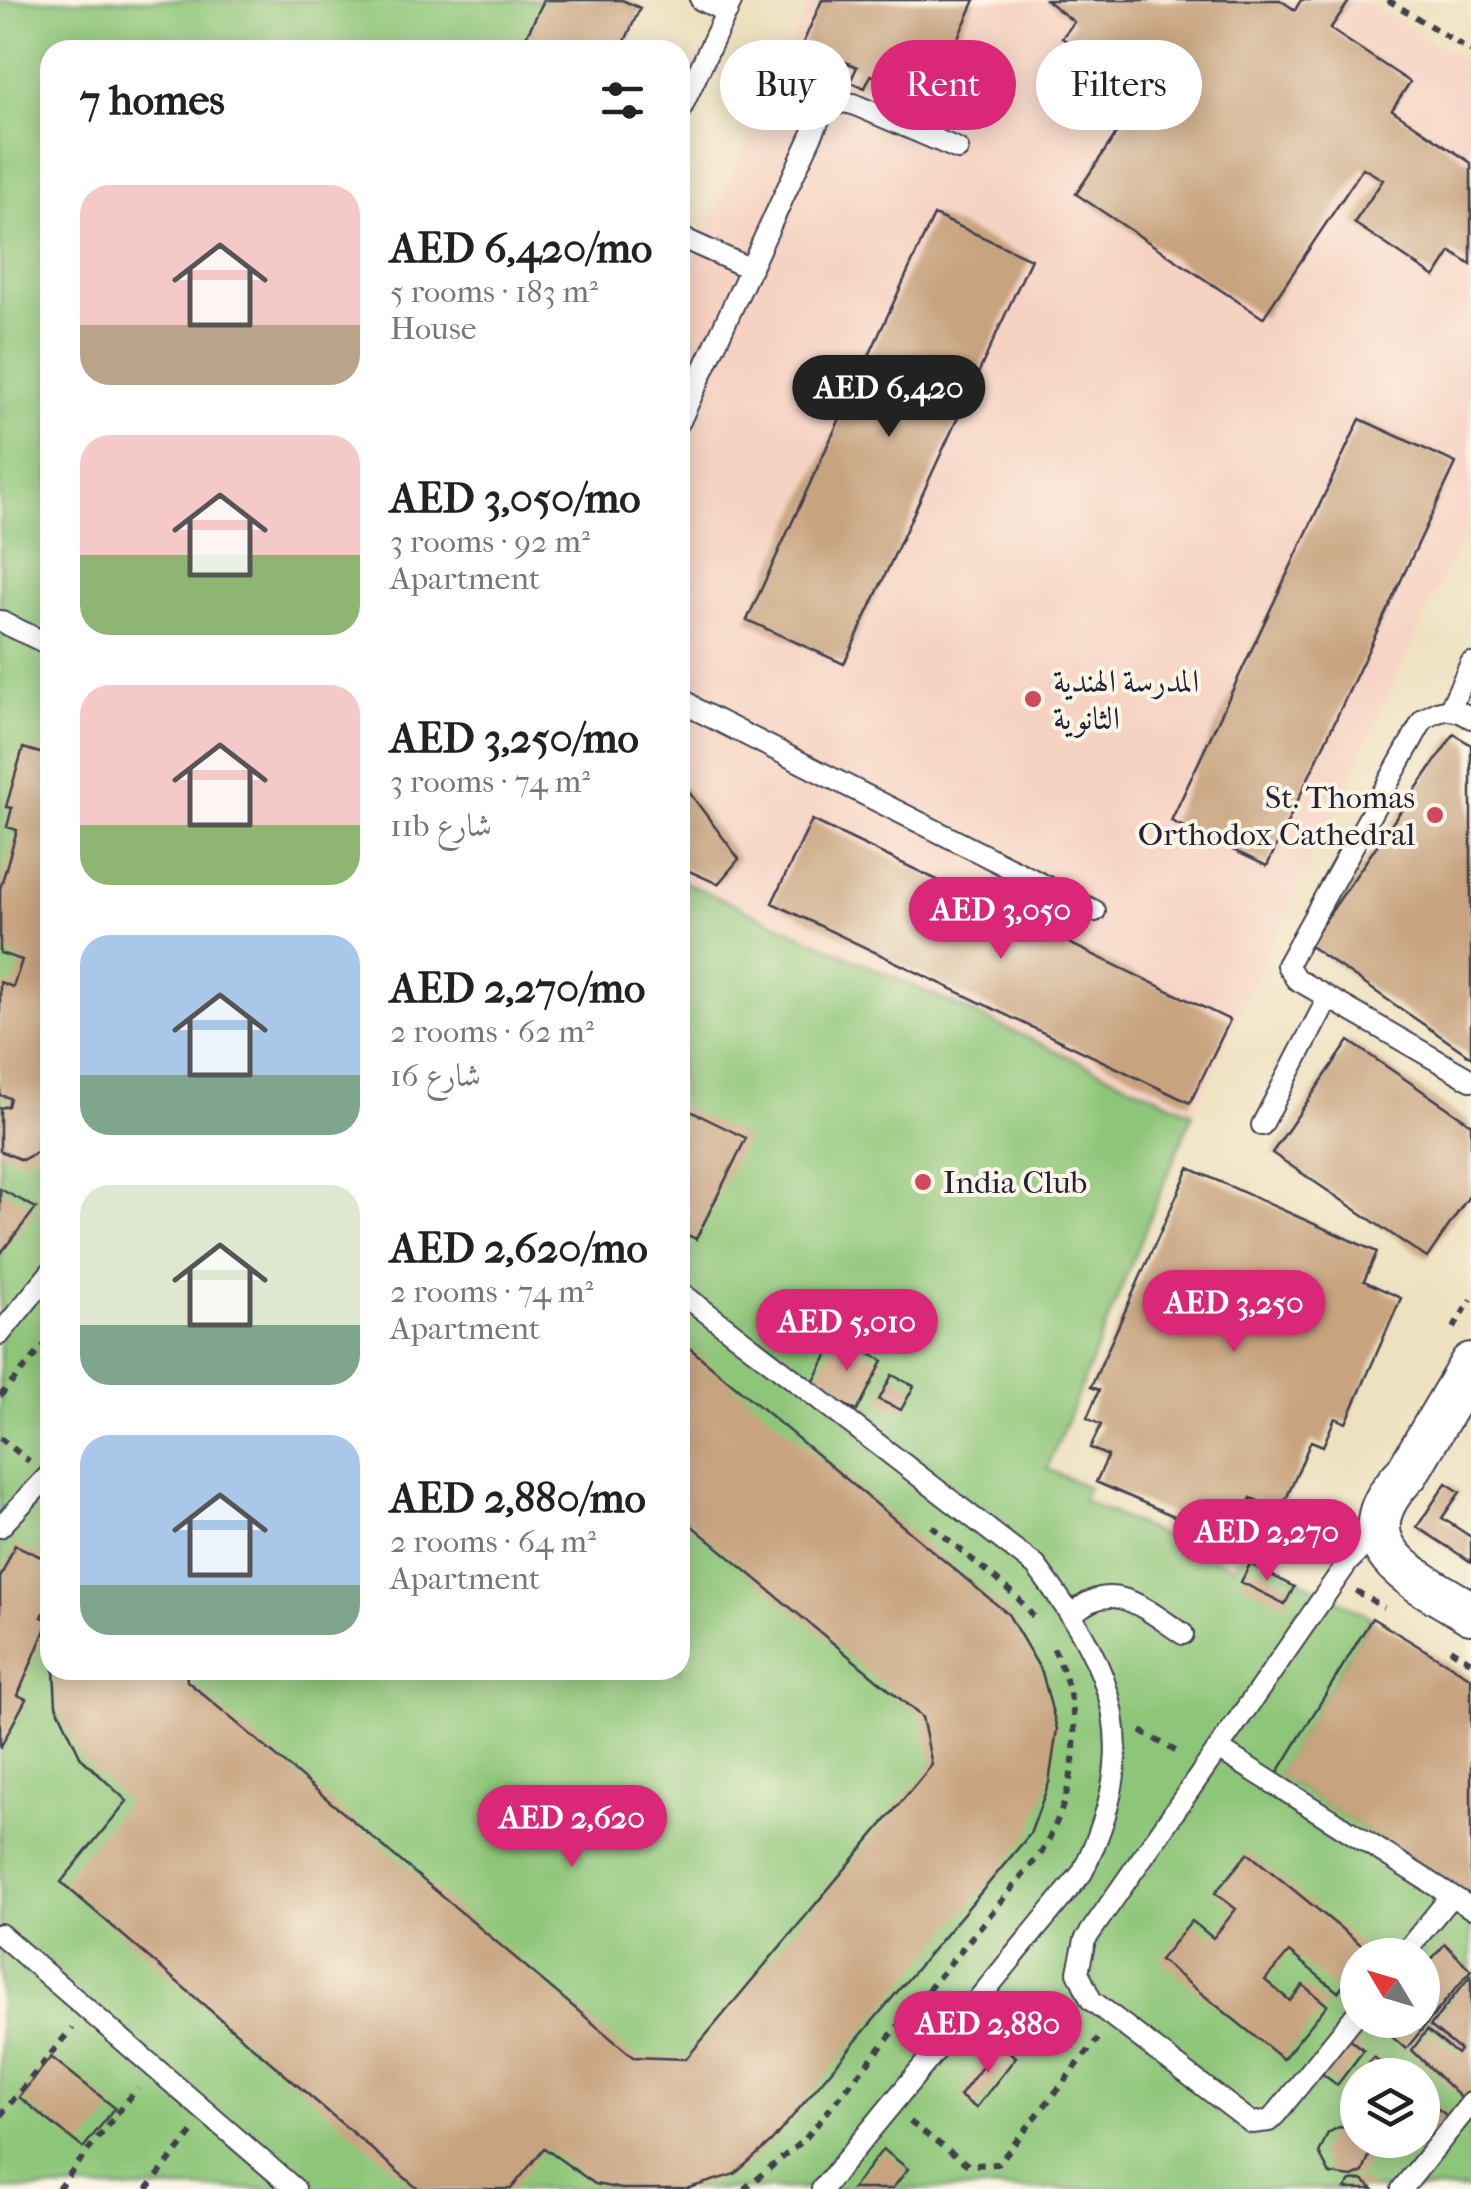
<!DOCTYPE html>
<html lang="en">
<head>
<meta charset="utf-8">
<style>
	:root { --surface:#fff; --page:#f6f6f6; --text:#222; --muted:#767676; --accent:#db2777 }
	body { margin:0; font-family:"IM FELL French Canon",Amiri,serif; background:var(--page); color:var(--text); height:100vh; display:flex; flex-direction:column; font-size:38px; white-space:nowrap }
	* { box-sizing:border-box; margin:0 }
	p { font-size:32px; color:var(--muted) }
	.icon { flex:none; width:55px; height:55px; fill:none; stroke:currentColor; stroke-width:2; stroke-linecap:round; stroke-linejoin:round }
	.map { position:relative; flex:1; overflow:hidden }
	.drawer { position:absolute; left:40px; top:40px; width:650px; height:1640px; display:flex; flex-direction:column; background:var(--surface); border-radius:30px; box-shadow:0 5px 25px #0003 }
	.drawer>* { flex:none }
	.banner { position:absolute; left:720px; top:40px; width:600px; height:90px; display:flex; gap:20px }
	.needle { width:65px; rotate:308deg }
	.controls { position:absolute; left:1340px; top:1938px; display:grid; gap:20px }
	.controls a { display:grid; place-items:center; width:100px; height:100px; border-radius:50%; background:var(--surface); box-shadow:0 5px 25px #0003; font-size:50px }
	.price { position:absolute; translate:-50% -85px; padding:0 22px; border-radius:35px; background:var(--accent); color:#fff; font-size:32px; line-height:65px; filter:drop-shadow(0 2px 5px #0008) }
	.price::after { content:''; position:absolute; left:50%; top:60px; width:30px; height:22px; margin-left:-15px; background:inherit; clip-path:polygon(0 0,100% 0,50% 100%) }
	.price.current { background:#222; color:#fff }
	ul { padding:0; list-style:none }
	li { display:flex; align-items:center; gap:30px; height:250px; padding:0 40px }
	li span { display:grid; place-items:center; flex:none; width:280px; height:200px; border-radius:30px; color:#555 }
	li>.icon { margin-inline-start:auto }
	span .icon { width:120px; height:120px; fill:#fffc; stroke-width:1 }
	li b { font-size:42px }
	h2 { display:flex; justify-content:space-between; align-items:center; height:120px; padding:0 40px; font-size:42px }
	.pill { padding:0 35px; border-radius:45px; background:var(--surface); box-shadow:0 5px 25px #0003; font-size:35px; line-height:90px }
	.pill.current { background:var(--accent); color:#fff }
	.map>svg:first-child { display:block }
	.built { fill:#f6d2c3 }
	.green { fill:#8ec679; stroke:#58745a; stroke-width:2.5; fill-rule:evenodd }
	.building { fill:#c7a37f }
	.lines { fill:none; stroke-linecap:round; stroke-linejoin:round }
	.service-casing { stroke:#413f4f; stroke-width:24 }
	.minor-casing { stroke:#413f4f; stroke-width:46 }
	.path { stroke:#413f4f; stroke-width:6; stroke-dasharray:8 8; stroke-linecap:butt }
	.service { stroke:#fff; stroke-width:20 }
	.minor { stroke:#fff; stroke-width:42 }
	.poi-dot { fill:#d1495b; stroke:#fcf5e5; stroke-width:4 }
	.labels { text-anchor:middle; stroke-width:8; stroke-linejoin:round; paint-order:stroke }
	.poi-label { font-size:32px; fill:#22223b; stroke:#fcf5e5; text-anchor:start }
</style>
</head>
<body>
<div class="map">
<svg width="1471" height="2189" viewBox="0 0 1471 2189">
	<rect width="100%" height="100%" fill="#fcf5e5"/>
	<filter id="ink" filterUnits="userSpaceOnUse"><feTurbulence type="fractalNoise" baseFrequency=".01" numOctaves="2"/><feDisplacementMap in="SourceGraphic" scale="20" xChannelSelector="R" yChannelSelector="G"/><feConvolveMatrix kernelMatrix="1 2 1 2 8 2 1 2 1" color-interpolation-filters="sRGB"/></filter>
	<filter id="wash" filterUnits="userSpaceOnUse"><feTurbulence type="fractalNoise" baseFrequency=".0048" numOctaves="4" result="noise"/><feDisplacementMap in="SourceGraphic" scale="40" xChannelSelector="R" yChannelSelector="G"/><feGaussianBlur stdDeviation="2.25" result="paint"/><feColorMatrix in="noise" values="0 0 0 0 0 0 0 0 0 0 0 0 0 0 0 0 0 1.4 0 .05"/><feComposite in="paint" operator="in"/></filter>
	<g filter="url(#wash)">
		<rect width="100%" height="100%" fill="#eee1c0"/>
		<path class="built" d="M811,0H1361L1471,65V518L1193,1113L680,880V288Z"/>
		<path class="green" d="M0,0H622L640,8L621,50H50V1670H680V880L1193,1113L1047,1469L1088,1487L1082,1500L1233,1567L1245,1550L1372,1618L1278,1774L1471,1896V2189H0ZM1358,1955H1422V2020H1358ZM1358,2075H1422V2140H1358Z"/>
		<g id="blocks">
			<path class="building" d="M544,0H622L640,8L621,50H554L526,37Z
				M822,0H975L929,101L871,75L865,88L850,82L857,67L803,43Z
				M1046,0H1280L1295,10L1301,0H1350L1330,29L1410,82L1392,110L1471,163V265L1451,252L1435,277L1354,223L1383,180L1363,168L1263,318L1076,194L1144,92L1062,38L1074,22Z
				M934,215L1031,259L844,664L747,620Z
				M1360,419L1456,463L1267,866L1171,821Z
				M1454,734L1471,745V1057L1308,945Z
				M23,748L50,756V1136L44,1148L22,1160L0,1151V1108L8,1106L10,1098L0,1095V982L13,987L22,960L0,953V889L17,830L7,827L12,808L6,807Z
				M680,780L739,859L718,884L680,867Z
				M812,820L1230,1020L1190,1103L772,903Z
				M1349,1041L1471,1124V1193L1427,1258L1272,1153Z
				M680,1106L746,1138L696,1239L680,1231Z
				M1189,1168L1377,1252L1364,1281L1401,1298L1346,1423L1335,1418L1323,1446L1311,1441L1281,1511L1251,1498L1242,1518L1217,1507L1206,1530L1096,1482L1108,1456L1090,1448L1101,1425L1087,1418L1099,1390L1091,1387Z
				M0,1189L36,1208L0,1254Z
				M837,1336L883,1361L857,1411L811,1387Z
				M680,1340L1008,1614L1042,1672L1057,1729L1049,1783L1030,1834L771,2142L735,2174L686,2189H622L595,2184L544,2148L511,2189H418L61,1882L127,1801L81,1758L56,1705L54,1670H186L187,1681L633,2057L686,2059L932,1765L922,1717L680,1516Z
				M892,1375L914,1386L901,1410L879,1400Z
				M1446,1483L1460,1492L1442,1518L1471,1537V1562L1417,1527Z
				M15,1545L50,1561V1600L42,1617L49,1620L18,1695L26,1699L0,1748V1578Z
				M1250,1564L1294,1587L1285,1604L1241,1582Z
				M1372,1618L1471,1678V1896L1277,1774Z
				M1248,1853L1370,1952L1358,1955V1967L1338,1992L1289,1952L1265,1980L1290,2001L1303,1985L1327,2005L1283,2059L1160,1960L1192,1921L1213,1938L1236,1909L1215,1893Z
				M1445,1944L1471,1970L1406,2049L1377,2024L1381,2020H1422V1970Z
				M1471,1975V2091L1463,2100L1412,2050L1427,2030L1457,2054L1460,2050L1430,2026Z
				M1348,2037L1364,2050L1337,2085L1320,2072Z
				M999,2044L1016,2057L976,2108L960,2096Z
				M51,2057L115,2108L83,2148L19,2097Z
				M1374,2057L1386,2067L1380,2075H1360Z
				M1427,2101L1449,2117L1434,2136L1422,2127V2107Z
				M1339,2127L1358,2129V2140H1369L1371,2151L1363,2172L1352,2177L1330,2174L1319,2153L1328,2133Z
				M883,2149L908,2169L892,2189H852Z
				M1362,2180L1373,2189H1345L1351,2181Z"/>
		</g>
	</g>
	<g filter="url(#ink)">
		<use href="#blocks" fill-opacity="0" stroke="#413f4f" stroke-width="2.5"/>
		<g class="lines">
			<g class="service-casing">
				<path id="service" d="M701,0L727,12
					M680,111L732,0
					M680,237L751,269
					M680,421L823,111L842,102L853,104L958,149
					M0,621L50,645
					M680,697L697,710L1095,911
					M1450,709L1471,663
					M1471,718C1453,706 1440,708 1423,720L1287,965L1296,979L1471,1080
					M1262,1125L1328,998
					M680,1292L1036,1566C1118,1674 1143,1746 1082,1873L822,2189
					M0,1334L50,1273
					M0,1527L50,1474
					M1073,1614C1112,1576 1146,1610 1183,1634
					M1219,1749L1471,1908
					M0,1934L295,2189
					M1403,1955L1451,1896
					M1358,2012L1276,2114L1269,2121L1252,2123L1091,2000L1078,1972L1085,1940L1348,1562L1365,1545L1382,1537
					M1402,2189L1471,2103"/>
			</g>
			<g class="minor-casing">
				<path id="minor" d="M1471,1364L1407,1473C1335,1546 1417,1580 1471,1613"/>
			</g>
			<path class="path" d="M1388,0L1471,51
				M1454,1328L1471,1299
				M0,1396L50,1339
				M0,1438L29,1461
				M932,1526L1016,1596L1037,1621
				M1356,1591L1384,1608
				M1450,1649L1471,1662
				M1141,1731L1182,1755
				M0,2116L72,2028
				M910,2122L968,2165L998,2164L1098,2039
				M58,2189L137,2088
				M147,2189L193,2132
				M744,2189L805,2139L1042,1852C1079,1786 1087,1714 1052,1645"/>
			<use href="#service" class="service"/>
			<use href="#minor" class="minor"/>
		</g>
	</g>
	<g class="poi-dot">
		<circle cx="1033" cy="699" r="10"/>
		<circle cx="1435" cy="815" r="10"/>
		<circle cx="923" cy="1182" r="10"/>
	</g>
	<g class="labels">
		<g class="poi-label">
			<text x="1053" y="692">المدرسة الهندية<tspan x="1053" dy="37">الثانوية</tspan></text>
			<text x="1415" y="808" text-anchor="end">St. Thomas<tspan x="1415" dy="37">Orthodox Cathedral</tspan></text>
			<text x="943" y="1193">India Club</text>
		</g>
	</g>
</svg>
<div class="controls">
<a><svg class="needle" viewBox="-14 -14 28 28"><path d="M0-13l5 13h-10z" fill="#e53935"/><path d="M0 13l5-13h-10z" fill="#767676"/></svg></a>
<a><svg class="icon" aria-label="layers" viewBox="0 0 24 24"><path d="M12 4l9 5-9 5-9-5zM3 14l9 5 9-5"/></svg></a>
</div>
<b class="price current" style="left:889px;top:440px">AED 6,420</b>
<b class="price" style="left:1001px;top:962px">AED 3,050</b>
<b class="price" style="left:1234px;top:1355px">AED 3,250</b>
<b class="price" style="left:847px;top:1374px">AED 5,010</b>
<b class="price" style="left:1267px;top:1584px">AED 2,270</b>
<b class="price" style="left:572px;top:1870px">AED 2,620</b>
<b class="price" style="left:988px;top:2076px">AED 2,880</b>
<div class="banner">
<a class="pill">Buy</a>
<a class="pill current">Rent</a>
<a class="pill">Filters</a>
</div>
<section class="drawer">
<h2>7 homes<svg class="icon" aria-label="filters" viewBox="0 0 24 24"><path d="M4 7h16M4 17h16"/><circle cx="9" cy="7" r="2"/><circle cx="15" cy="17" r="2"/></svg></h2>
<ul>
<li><span style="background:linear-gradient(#f6c9c9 70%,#b9a48a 0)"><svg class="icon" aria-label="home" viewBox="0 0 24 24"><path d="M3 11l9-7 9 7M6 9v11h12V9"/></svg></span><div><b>AED 6,420/mo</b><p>5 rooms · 183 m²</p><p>House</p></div></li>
<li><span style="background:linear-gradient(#f6c9c9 60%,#8fb573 0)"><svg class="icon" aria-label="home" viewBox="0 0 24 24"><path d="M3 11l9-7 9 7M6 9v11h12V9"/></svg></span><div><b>AED 3,050/mo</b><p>3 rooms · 92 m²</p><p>Apartment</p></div></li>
<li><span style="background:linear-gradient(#f6c9c9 70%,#8fb573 0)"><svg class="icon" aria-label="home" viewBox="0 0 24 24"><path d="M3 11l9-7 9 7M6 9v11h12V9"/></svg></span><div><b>AED 3,250/mo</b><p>3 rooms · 74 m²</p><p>11b شارع</p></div></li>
<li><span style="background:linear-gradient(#a9c7e8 70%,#7fa58c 0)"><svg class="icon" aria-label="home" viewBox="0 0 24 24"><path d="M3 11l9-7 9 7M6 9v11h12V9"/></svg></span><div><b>AED 2,270/mo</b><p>2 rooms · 62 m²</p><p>شارع 16</p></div></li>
<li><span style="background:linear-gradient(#dfe7d0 70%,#7fa58c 0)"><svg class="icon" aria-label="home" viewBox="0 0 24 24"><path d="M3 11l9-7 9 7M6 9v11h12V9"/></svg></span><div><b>AED 2,620/mo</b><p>2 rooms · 74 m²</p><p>Apartment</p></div></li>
<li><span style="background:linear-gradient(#a9c7e8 75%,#7fa58c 0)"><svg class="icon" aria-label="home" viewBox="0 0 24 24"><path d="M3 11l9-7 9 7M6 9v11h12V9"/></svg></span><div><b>AED 2,880/mo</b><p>2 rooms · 64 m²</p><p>Apartment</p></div></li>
</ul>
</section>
</div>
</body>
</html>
